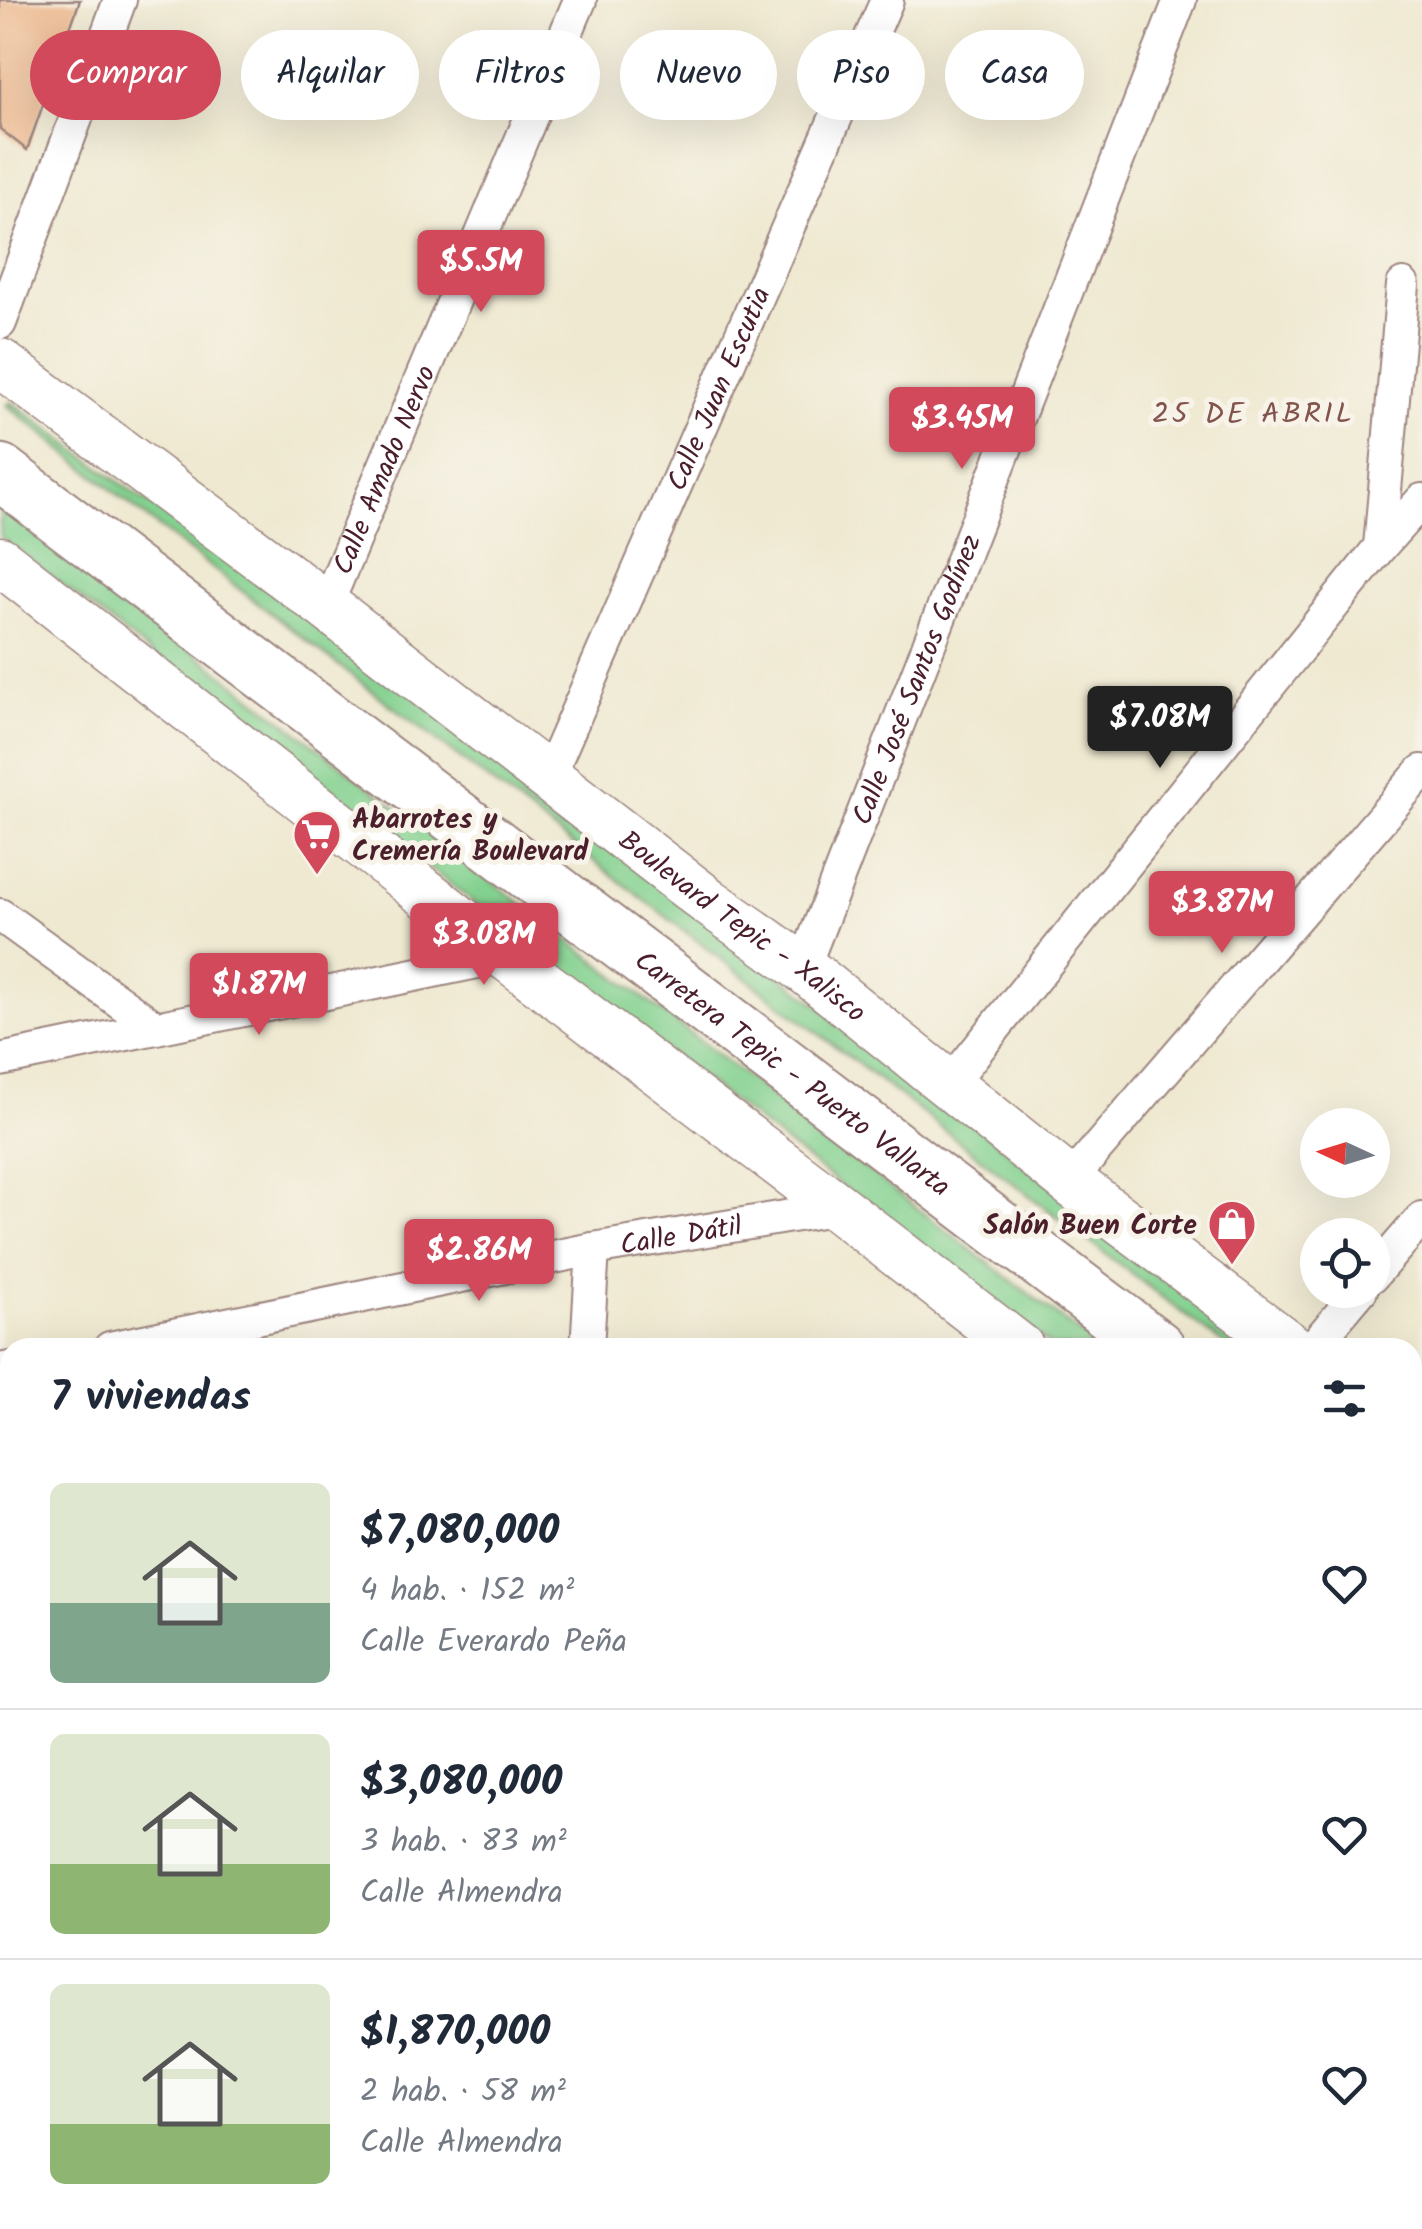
<!DOCTYPE html>
<html lang="es">
<head>
<meta charset="utf-8">
<style>
	:root { --surface:#fff; --page:#f2f2f3; --text:#1f2937; --muted:#747a83; --line:#e0e1e3; --accent:#d1495b }
	body { margin:0; font-family:Kalam,sans-serif; background:var(--page); color:var(--text); height:100vh; display:flex; flex-direction:column; font-size:38px; white-space:nowrap }
	* { box-sizing:border-box; margin:0 }
	p { font-size:32px; color:var(--muted) }
	.icon { flex:none; width:55px; height:55px; fill:none; stroke:currentColor; stroke-width:2; stroke-linecap:round; stroke-linejoin:round }
	.map { position:relative; flex:1; overflow:hidden }
	.details { position:absolute; left:0px; top:1338px; width:1422px; height:892px; display:flex; flex-direction:column; background:var(--surface); border-radius:30px 30px 0 0; box-shadow:0 10px 40px #0002 }
	.details>* { flex:none }
	.top-card { position:absolute; left:30px; top:30px; width:1362px; height:90px; display:flex; gap:20px }
	.needle { width:65px; rotate:274deg }
	.buttons { position:absolute; left:1300px; top:1108px; display:grid; gap:20px }
	.buttons a { display:grid; place-items:center; width:90px; height:90px; border-radius:50%; background:var(--surface); box-shadow:0 10px 40px #0002; font-size:50px }
	.price { position:absolute; translate:-50% -85px; padding:0 22px; border-radius:10px; background:var(--accent); color:#fff; font-size:32px; line-height:65px; filter:drop-shadow(0 2px 5px #0008) }
	.price::after { content:''; position:absolute; left:50%; top:60px; width:30px; height:22px; margin-left:-15px; background:inherit; clip-path:polygon(0 0,100% 0,50% 100%) }
	.price.on { background:#222; color:#fff }
	ul { padding:0; list-style:none }
	li { display:flex; align-items:center; gap:30px; height:250px; padding:0 50px }
	li+li { border-top:2px solid var(--line) }
	li span { display:grid; place-items:center; flex:none; width:280px; height:200px; border-radius:15px; color:#555 }
	li>.icon { margin-inline-start:auto }
	span .icon { width:120px; height:120px; fill:#fffc; stroke-width:1 }
	li b { font-size:42px }
	h2 { display:flex; justify-content:space-between; align-items:center; height:120px; padding:0 50px; font-size:42px }
	.chip { padding:0 35px; border-radius:45px; background:var(--surface); box-shadow:0 10px 40px #0002; font-size:35px; line-height:90px }
	.chip.on { background:var(--accent); color:#fff }
	.map>svg:first-child { display:block }
	.green { fill:#83d190; stroke:#66785e; stroke-width:2.5 }
	.building { fill:#ecb68b }
	.lines { fill:none; stroke-linecap:round; stroke-linejoin:round }
	.minor-casing { stroke:#9c847e; stroke-width:36 }
	.secondary-casing { stroke:#9c847e; stroke-width:51 }
	.trunk-casing { stroke:#9c847e; stroke-width:59 }
	.minor { stroke:#fff; stroke-width:32 }
	.secondary { stroke:#fff; stroke-width:48 }
	.trunk { stroke:#fff; stroke-width:55 }
	.labels { text-anchor:middle; stroke-width:10; stroke-linejoin:round; paint-order:stroke }
	.street-label { font-size:28px; fill:#4a1f2b; stroke:#f7f3e8 }
	.poi-label { font-size:28px; font-weight:bold; fill:#4a1f2b; stroke:#f7f3e8; text-anchor:start }
	.neighbourhood-label { font-size:30px; letter-spacing:2.5px; fill:#83544d; stroke:#f7f3e8 }
</style>
</head>
<body>
<div class="map">
<svg width="1422" height="2229" viewBox="0 0 1422 2229">
	<rect width="100%" height="100%" fill="#f7f3e8"/>
	<filter id="ink" filterUnits="userSpaceOnUse"><feTurbulence type="fractalNoise" baseFrequency=".01" numOctaves="2"/><feDisplacementMap in="SourceGraphic" scale="20" xChannelSelector="R" yChannelSelector="G"/><feConvolveMatrix kernelMatrix="1 2 1 2 8 2 1 2 1" color-interpolation-filters="sRGB"/></filter>
	<filter id="wash" filterUnits="userSpaceOnUse"><feTurbulence type="fractalNoise" baseFrequency=".0048" numOctaves="4" result="noise"/><feDisplacementMap in="SourceGraphic" scale="40" xChannelSelector="R" yChannelSelector="G"/><feGaussianBlur stdDeviation="2.25" result="paint"/><feColorMatrix in="noise" values="0 0 0 0 0 0 0 0 0 0 0 0 0 0 0 0 0 1.4 0 .05"/><feComposite in="paint" operator="in"/></filter>
	<g filter="url(#wash)">
		<rect width="100%" height="100%" fill="#efe9d1"/>
		<path class="green" d="M12,402L142,499L185,518L1264,1347H1227L152,522L7,405Z
			M0,503L1098,1347H1052L1006,1313L0,537Z"/>
		<g id="blocks">
			<path class="building" d="M0,0H80L27,150L0,129Z
				M1422,1797V1955L1419,1956L1412,1880V1798Z"/>
		</g>
	</g>
	<g filter="url(#ink)">
		<use href="#blocks" fill-opacity="0" stroke="#9c847e" stroke-width="2.5"/>
		<g class="lines">
			<g class="minor-casing">
				<g id="minor">
					<path d="M0,323L120,0"/>
					<path d="M1380,547L1403,285"/>
					<path id="s1" d="M326,606L580,0"/>
					<path id="s2" d="M548,778L887,0"/>
					<path d="M0,915L156,1028"/>
					<path id="s3" d="M803,968L1180,0"/>
					<path d="M0,1060L506,956"/>
					<path d="M949,1085L1380,547L1422,500"/>
					<path d="M1069,1181L1422,771"/>
					<path d="M1372,1276L1422,1218"/>
					<path id="s4" d="M110,1348L593,1249L839,1208"/>
					<path d="M587,1348L593,1249"/>
					<path d="M1312,1348L1361,1290"/>
					<path d="M0,1370L10,1368"/>
					<path d="M0,1767L10,1765"/>
					<path d="M1412,2170L1419,2229"/>
					<path d="M2,2229L10,2093"/>
					<path d="M542,2229V2220"/>
				</g>
			</g>
			<g class="secondary-casing">
				<g id="secondary">
					<path id="s5" d="M0,363L326,606L709,902L803,968L1069,1181L1292,1348"/>
					<path d="M0,561L506,956L839,1208L1020,1348"/>
					<path d="M1412,1439L1422,1446"/>
					<path d="M1412,1648L1422,1655"/>
				</g>
			</g>
			<g class="trunk-casing">
				<g id="trunk">
					<path id="s6" d="M0,472L1157,1348"/>
					<path d="M1412,1540L1422,1548"/>
				</g>
			</g>
			<use href="#minor" class="minor"/>
			<use href="#secondary" class="secondary"/>
			<use href="#trunk" class="trunk"/>
		</g>
	</g>
	<defs>
		<g id="supermarket-pin" transform="scale(2.5)"><path d="M0 17L-7.5 6A9.5 9.5 0 1 1 7.5 6Z" fill="#d1495b" stroke="#f7f3e8"/><path d="M-6-5.5h2.5l.6 2H6L4.5 2H-2.5L-4.4-4H-6ZM-1.5 3.2a1.3 1.3 0 1 0 .1 0ZM3 3.2a1.3 1.3 0 1 0 .1 0Z" fill="#fff"/></g>
		<g id="shop-pin" transform="scale(2.5)"><path d="M0 17L-7.5 6A9.5 9.5 0 1 1 7.5 6Z" fill="#d1495b" stroke="#f7f3e8"/><path d="M-5-2.5h2.3a2.7 3.5 0 0 1 5.4 0H5L5.5 6h-11ZM-1.5-2.5h3a1.5 2.3 0 0 0-3 0Z" fill="#fff"/></g>
	</defs>
	<g fill-rule="evenodd">
		<use href="#supermarket-pin" x="317" y="834"/>
		<use href="#shop-pin" x="1232" y="1224"/>
	</g>
	<g class="labels">
		<g class="street-label">
			<text dy="10" stroke="none"><textPath href="#s2" startOffset="425">Calle Juan Escutia</textPath></text>
			<text dy="10" stroke="none"><textPath href="#s1" startOffset="148">Calle Amado Nervo</textPath></text>
			<text dy="10" stroke="none"><textPath href="#s3" startOffset="310">Calle José Santos Godínez</textPath></text>
			<text dy="10" stroke="none"><textPath href="#s5" startOffset="932">Boulevard Tepic - Xalisco</textPath></text>
			<text dy="10" stroke="none"><textPath href="#s6" startOffset="995">Carretera Tepic - Puerto Vallarta</textPath></text>
			<text dy="10" stroke="none"><textPath href="#s4" startOffset="582">Calle Dátil</textPath></text>
		</g>
		<g class="poi-label">
			<text x="352" y="828">Abarrotes y<tspan x="352" dy="32">Cremería Boulevard</tspan></text>
			<text x="1197" y="1234" text-anchor="end">Salón Buen Corte</text>
		</g>
		<g class="neighbourhood-label">
			<text x="1253" y="423">25 DE ABRIL</text>
		</g>
	</g>
</svg>
<div class="buttons">
<a><svg class="needle" viewBox="-14 -14 28 28"><path d="M0-13l5 13h-10z" fill="#e53935"/><path d="M0 13l5-13h-10z" fill="#747a83"/></svg></a>
<a><svg class="icon" aria-label="locate" viewBox="0 0 24 24"><circle cx="12" cy="12" r="6"/><path d="M12 2v4M12 18v4M2 12h4M18 12h4"/></svg></a>
</div>
<b class="price" style="left:481px;top:315px">$5.5M</b>
<b class="price" style="left:962px;top:472px">$3.45M</b>
<b class="price on" style="left:1160px;top:771px">$7.08M</b>
<b class="price" style="left:1222px;top:956px">$3.87M</b>
<b class="price" style="left:484px;top:988px">$3.08M</b>
<b class="price" style="left:259px;top:1038px">$1.87M</b>
<b class="price" style="left:479px;top:1304px">$2.86M</b>
<div class="top-card">
<a class="chip on">Comprar</a>
<a class="chip">Alquilar</a>
<a class="chip">Filtros</a>
<a class="chip">Nuevo</a>
<a class="chip">Piso</a>
<a class="chip">Casa</a>
</div>
<section class="details">
<h2>7 viviendas<svg class="icon" aria-label="filters" viewBox="0 0 24 24"><path d="M4 7h16M4 17h16"/><circle cx="9" cy="7" r="2"/><circle cx="15" cy="17" r="2"/></svg></h2>
<ul>
<li><span style="background:linear-gradient(#dfe7d0 60%,#7fa58c 0)"><svg class="icon" aria-label="home" viewBox="0 0 24 24"><path d="M3 11l9-7 9 7M6 9v11h12V9"/></svg></span><div><b>$7,080,000</b><p>4 hab. · 152 m²</p><p>Calle Everardo Peña</p></div><svg class="icon" aria-label="heart" viewBox="0 0 24 24"><path d="M12 20l-8-8c-3-5 5-10 8-4 3-6 11-1 8 4z"/></svg></li>
<li><span style="background:linear-gradient(#dfe7d0 65%,#8fb573 0)"><svg class="icon" aria-label="home" viewBox="0 0 24 24"><path d="M3 11l9-7 9 7M6 9v11h12V9"/></svg></span><div><b>$3,080,000</b><p>3 hab. · 83 m²</p><p>Calle Almendra</p></div><svg class="icon" aria-label="heart" viewBox="0 0 24 24"><path d="M12 20l-8-8c-3-5 5-10 8-4 3-6 11-1 8 4z"/></svg></li>
<li><span style="background:linear-gradient(#dfe7d0 70%,#8fb573 0)"><svg class="icon" aria-label="home" viewBox="0 0 24 24"><path d="M3 11l9-7 9 7M6 9v11h12V9"/></svg></span><div><b>$1,870,000</b><p>2 hab. · 58 m²</p><p>Calle Almendra</p></div><svg class="icon" aria-label="heart" viewBox="0 0 24 24"><path d="M12 20l-8-8c-3-5 5-10 8-4 3-6 11-1 8 4z"/></svg></li>
</ul>
</section>
</div>
</body>
</html>
